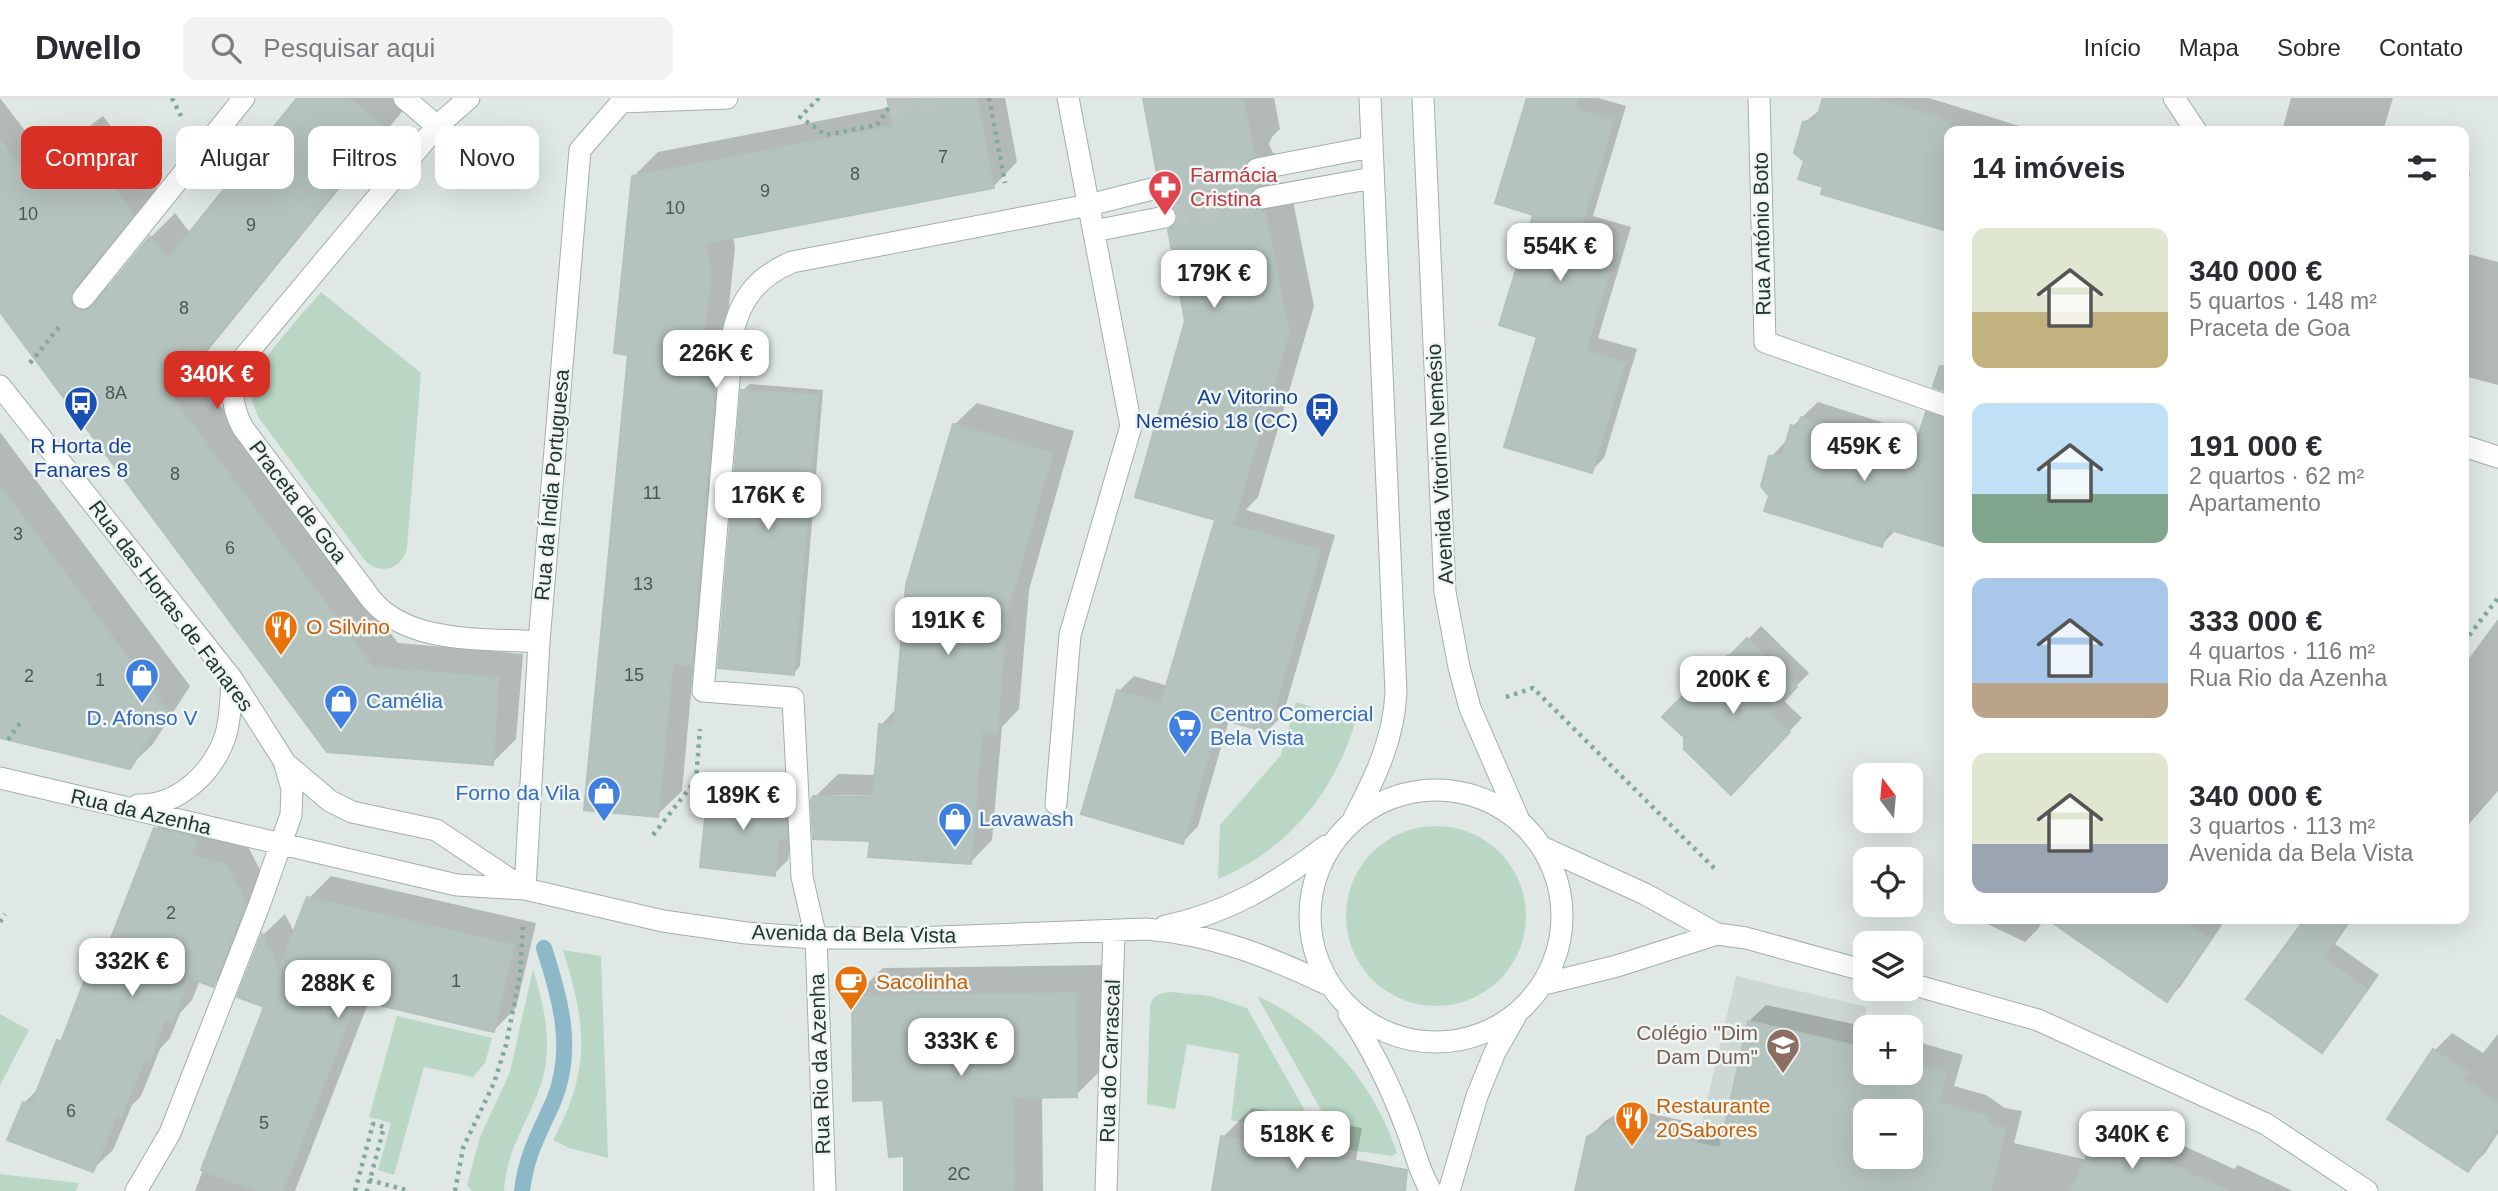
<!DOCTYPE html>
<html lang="pt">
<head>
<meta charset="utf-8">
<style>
	:root { --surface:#fff; --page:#f2f2f3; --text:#2b2b33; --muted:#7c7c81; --line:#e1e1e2; --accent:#d93025 }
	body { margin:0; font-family:Helvetica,sans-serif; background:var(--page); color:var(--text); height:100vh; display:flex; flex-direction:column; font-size:26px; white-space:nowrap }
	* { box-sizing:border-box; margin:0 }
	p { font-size:23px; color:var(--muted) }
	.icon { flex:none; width:38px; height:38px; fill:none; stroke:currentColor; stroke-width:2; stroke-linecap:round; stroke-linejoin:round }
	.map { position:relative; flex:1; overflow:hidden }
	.sheet { position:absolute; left:1944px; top:28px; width:525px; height:798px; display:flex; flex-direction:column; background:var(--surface); border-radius:14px; box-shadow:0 7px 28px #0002 }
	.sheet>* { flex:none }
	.top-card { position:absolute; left:21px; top:28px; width:665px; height:63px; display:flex; gap:14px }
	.needle { width:46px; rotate:344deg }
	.buttons { position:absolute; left:1853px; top:665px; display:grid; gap:14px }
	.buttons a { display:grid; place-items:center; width:70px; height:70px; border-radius:14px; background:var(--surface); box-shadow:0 7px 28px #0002; font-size:35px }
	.price { position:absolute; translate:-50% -60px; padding:0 16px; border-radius:14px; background:#fff; color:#222; font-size:23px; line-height:46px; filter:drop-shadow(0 2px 4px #0008) }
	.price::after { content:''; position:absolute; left:50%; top:42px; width:21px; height:16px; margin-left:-10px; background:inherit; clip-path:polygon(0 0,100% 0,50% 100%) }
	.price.selected { background:var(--accent); color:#fff }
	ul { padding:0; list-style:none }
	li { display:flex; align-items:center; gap:21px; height:175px; padding:0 28px }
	li span { display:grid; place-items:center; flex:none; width:196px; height:140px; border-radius:14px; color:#555 }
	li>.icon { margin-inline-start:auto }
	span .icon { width:84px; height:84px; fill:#fffc; stroke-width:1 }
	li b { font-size:30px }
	h2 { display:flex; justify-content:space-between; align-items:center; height:84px; padding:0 28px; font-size:30px }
	.pill { padding:0 24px; border-radius:14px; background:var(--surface); box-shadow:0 7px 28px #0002; font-size:24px; line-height:63px }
	.pill.selected { background:var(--accent); color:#fff }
	header { display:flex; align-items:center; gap:42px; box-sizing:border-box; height:98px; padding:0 35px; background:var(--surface); border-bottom:2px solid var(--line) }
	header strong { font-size:33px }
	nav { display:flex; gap:38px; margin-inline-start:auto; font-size:24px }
	.search { width:490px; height:63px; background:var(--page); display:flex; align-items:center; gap:18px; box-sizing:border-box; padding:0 24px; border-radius:14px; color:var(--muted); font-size:26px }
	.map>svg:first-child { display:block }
	.built { fill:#cdd8d4 }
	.green { fill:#bad7c5 }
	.shadow { fill:#0003; fill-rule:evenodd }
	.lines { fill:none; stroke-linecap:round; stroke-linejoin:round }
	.stream { stroke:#8cb8c8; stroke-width:16 }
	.building { fill:#b5c3be; stroke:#b2c1bc; stroke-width:2; fill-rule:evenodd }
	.minor-tunnel { stroke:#b9c4c1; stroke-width:21; stroke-dasharray:21 10; stroke-linecap:butt }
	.minor-casing { stroke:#a3afac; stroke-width:23 }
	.path { stroke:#82a9a1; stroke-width:4.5; stroke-dasharray:3.5 5; stroke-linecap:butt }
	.minor { stroke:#fff; stroke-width:21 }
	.labels { text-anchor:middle; stroke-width:5; stroke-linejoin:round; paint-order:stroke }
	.number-label { font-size:18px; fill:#475956 }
	.health-label { font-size:21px; fill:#be3a42; stroke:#eff5f3; text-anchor:start }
	.street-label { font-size:21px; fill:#223633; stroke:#eff5f3 }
	.transit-label { font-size:21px; fill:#164399; stroke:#eff5f3; text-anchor:end }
	.food-label { font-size:21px; fill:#c56008; stroke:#eff5f3; text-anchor:start }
	.shop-label { font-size:21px; fill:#366cbe; stroke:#eff5f3; text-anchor:start }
	.education-label { font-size:21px; fill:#785e54; stroke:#eff5f3; text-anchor:end }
</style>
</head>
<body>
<header>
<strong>Dwello</strong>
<div class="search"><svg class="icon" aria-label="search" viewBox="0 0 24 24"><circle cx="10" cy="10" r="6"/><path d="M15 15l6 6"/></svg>Pesquisar aqui</div>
<nav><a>Início</a><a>Mapa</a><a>Sobre</a><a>Contato</a></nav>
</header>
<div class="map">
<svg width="2498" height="1093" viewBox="0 0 2498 1093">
	<rect width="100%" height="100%" fill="#dfe8e5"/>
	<path class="built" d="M1736,878L1867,909L1827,1093H1686Z"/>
	<path class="green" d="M321,194L421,275L407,450C402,471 382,477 366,464L259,320C254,310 250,300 252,288C256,264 304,215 321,194Z
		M1296,604L1356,622C1334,695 1289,751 1218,781L1220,727L1281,657Z
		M1346 818a90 90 0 1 1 180 0a90 90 0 1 1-180 0Z
		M563,852L601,858L608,1060L569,1050L553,1042C592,970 586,927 563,852Z
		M533,871C546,914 555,955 537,997C524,1030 506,1055 504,1093H472L467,1087L480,1039L510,974Z
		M1171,894L1210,898L1247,910L1321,1041L1231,1022L1239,956L1187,946L1175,1011L1147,1006L1150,908C1153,897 1160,895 1171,894Z
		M1257,898C1325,929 1373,983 1397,1055L1392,1058L1343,1051Z
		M0,916L29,932L0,987Z
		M397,918L492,940L485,965L473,979L424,969L394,1077L378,1072L391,1025L369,1019Z
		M0,1076L79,1085L76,1093H0Z"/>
	<path class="shadow" d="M0,0L26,34L33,28L53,55L103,18L157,90L96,166L95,181L105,189H111L151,139L175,115L191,136L300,0H403L409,5L193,271L398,545L523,556L516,641L492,665L328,652L0,212Z
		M889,0H1005L1017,64L993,89L733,138L735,150L723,265L716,541L694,563L682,693L657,717L630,255L633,79L658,54L891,9Z
		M1145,0H1274L1280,31L1272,39L1269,46L1273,55L1285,58L1274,77L1283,87L1290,88L1314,208L1258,399L1246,412L1335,437L1283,617L1268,632L1229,622L1198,728L1183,744L1119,593L1134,578L1168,588L1218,421L1187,223L1169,132L1177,125L1180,117L1176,108L1164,103L1172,94L1175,86Z
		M1529,0H1598L1626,8L1593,118L1631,129L1598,240L1637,251L1604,360L1591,373L1540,238Z
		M1824,0H1929L2036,33H1950V134L1823,95L1826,88L1806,62L1805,24L1821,11Z
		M2291,0H2393L2383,33H2282Z
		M2464,74L2470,76L2464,97Z
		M2464,155L2498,164V287L2464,278Z
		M750,286L823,292L800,568L794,575L743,292Z
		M1818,304L1922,337L1946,317L1950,318V448L1896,432L1881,447L1771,397V359L1786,343L1793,328Z
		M977,305L1074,333L1029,492L1019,611L1002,629L992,742L970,765L871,741L815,699L838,676L877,677L881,627L897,610L954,327ZM834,697L882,698V701L834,700Z
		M0,334L190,588L153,646L129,669L0,639Z
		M2498,521V693L2469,726L2464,722V567Z
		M1761,528L1809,575L1783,602L1802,620L1744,681L1686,638L1665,619L1728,556L1731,559Z
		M723,679L798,687L788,762L774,776L710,692Z
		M176,710L217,721L247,747L266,783L233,867L213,887L200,882L192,902L180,915L170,940L160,951L141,998L132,1007L113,1052L92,1072L24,1005L41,988L59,943L66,936L91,869L101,859L106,848L113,840L156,731Z
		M331,778L536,825L516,910L494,932L369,903L295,1093H195L266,908L240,898L263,837L285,816L295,836L309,800Z
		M1977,821H2044L2038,831L2025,844Z
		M2123,821H2213L2222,827L2180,889L2167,902L2099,855Z
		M2307,821H2352L2335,846L2379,877L2335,939L2322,953L2249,901Z
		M1104,867L1105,968L1076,997L1042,998L1043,1093H906L905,1056L884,1000L854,899L883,870Z
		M1766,907L1867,929L1866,975H1911V942L1963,957L1954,988L1986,997L2005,1010L2022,1013L2014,1045L2087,1062L2100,1034L2117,1017L2234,1071L2238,1067L2293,1093H1576L1588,1040L1605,1023L1626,1010L1725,1032L1749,923ZM1866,1013H1911V1059H1866Z
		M2452,935L2483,955L2498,936V1035L2485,1055L2468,1072L2435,952Z
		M1252,1010L1362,1030L1350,1093H1213L1223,1039Z"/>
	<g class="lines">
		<path class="stream" d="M522,1093C526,1057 540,1034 554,1002C575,950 560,901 544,850"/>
	</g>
	<path class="building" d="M297,0H348L386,30L170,296L373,569L499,580L493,667L327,654L0,214V41L28,78L78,41L134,116L72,192L71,205L80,213L87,212L93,208L150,138L168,161Z
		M887,0H977L994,90L706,145L711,175L699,289L715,290L692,567L673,566L658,719L584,712L628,257L614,255L632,78L893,28Z
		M1143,0H1243L1255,58L1248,62L1244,73L1248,80L1260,84V86L1250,95L1249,103L1257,112L1265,113L1289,235L1233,427L1135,399L1185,223L1168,132L1174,128L1178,117L1174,110L1163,106L1162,102L1170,98L1173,86L1169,79L1157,76Z
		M1527,0H1578L1575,10L1614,22L1581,131L1619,142L1586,253L1625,265L1592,375L1504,349L1537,239L1499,227L1533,117L1495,105Z
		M1823,0H1875L1950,23V134L1821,96L1823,89L1798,81L1804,63L1794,55L1803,24L1816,22Z
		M1940,268L1950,269V295L1933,289Z
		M741,292L818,297L794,577L718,570Z
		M1926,314L1950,322V450L1887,431L1882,449L1764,413L1769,398L1761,388L1769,358L1782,357L1791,327L1797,329L1801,319L1913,354Z
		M953,326L1053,355L1007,516L997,636L982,634L971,766L868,759L870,743L813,741L811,703L813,698L873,699L879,626L894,627L906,487Z
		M0,388L167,612L130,671L0,640Z
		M1215,422L1321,452L1268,634L1220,621L1183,746L1081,716L1117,592L1161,605Z
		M1747,540L1797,589L1771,616L1790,634L1731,697L1684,651V639L1662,619L1713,567L1717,571Z
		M708,691L785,700L787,741L779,740L775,778L700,769Z
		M154,730L192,738L197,742L191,757L227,767L246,805L213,889L190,880L172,925L165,922L150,963L145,961L121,1020L117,1019L93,1074L7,1042L23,1004L31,1007L57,942L61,944L90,868L95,870L104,847L108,848Z
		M307,799L514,847L494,934L357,902L283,1093H256L201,1072L264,909L237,899L262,836L279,870Z
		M2047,821H2182L2210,841L2167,904Z
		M2305,821H2350L2323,860L2367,891L2322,955L2246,901Z
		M1076,895L1077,999L1013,1000L1014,1093H904V1058L889,1059L883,1002L853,1003L852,898Z
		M1748,923L1866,950V975H1911V963L1947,974L1938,1004L1990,1019L1988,1026L2006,1030L1991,1093H1575L1587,1039L1608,1026L1720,1050ZM1866,1013H1911V1059H1866Z
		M2433,951L2468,974L2463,981L2498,1005V1030L2468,1074L2387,1021Z
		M2099,1033L2228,1093H2070Z
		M1221,1038L1407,1072L1405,1093H1212Z"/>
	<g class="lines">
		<path class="minor-tunnel" d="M889,9L935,0
			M1160,89L1257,71
			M1165,119L1262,100"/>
		<g class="minor-casing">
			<path id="minor" d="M404,0L437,28
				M469,0L437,28L245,258C230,283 229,305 243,330L371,501C408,547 485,540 539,544
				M1423,0L1445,494L1459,569L1470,610L1518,720
				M1759,0L1765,244L1950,309
				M2174,0L2196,33
				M621,4L727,0
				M1257,71L1371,49
				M1262,100L1373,80
				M1094,133L1165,119
				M83,200L244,0
				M0,288L232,581L284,663L292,691L291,717L260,805L170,1035L136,1093
				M2464,348L2498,359
				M284,664L330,703L352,714L436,732L523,790
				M0,680L457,787L525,791L663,823L746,835L816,840H912L1146,831C1213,836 1270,859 1331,888
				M1310 818a126 126 0 1 1 252 0a126 126 0 1 1-252 0Z
				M1056,706L1070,537L1131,328L1068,0
				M138,707C179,708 214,674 226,636C231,618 231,599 232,581
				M1354,720C1375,680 1394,641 1396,594L1370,0
				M1544,750L1645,796L1717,836L1746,840L1866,873
				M525,791L539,544L580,52L625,0
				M1165,828C1227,816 1277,785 1326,748
				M1544,886L1617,868L1717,836
				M1911,886L2038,922L2266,1026L2367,1093
				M1349,916C1373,952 1392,992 1407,1032C1415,1053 1419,1074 1431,1093
				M825,1093L816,840L802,779L793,600L703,593L733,234C741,199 759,178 792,164L1089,107L1160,89
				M1106,1093L1114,832
				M1449,1093L1477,998L1495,954L1515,919"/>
		</g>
		<path class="path" d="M172,0L181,18
			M819,0L800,19L826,37L877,27L889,9
			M989,0L1005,85
			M30,265L60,228
			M2464,544L2498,500
			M1506,599L1533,590L1716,772
			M8,642L20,625
			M653,737L696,682L700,631
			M0,824L5,816
			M369,1082L410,1093
			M355,1093L373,1026L384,1029L367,1093
			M455,1093L463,1050L494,985L506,947L520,877L523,827"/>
		<use href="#minor" class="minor"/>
	</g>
	<defs>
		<g id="pharmacy-pin" transform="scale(1.75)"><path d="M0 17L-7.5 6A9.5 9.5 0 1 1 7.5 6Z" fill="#e0444e" stroke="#eff5f3"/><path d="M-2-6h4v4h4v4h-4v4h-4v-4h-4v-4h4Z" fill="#fff"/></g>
		<g id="bus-pin" transform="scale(1.75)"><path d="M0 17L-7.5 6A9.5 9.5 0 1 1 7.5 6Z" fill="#1a4fb4" stroke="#eff5f3"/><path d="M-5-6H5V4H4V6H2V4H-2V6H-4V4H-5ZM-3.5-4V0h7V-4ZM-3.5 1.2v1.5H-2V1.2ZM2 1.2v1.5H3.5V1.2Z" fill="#fff"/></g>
		<g id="restaurant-pin" transform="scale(1.75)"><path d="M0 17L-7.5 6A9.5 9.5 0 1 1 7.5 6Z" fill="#e8710a" stroke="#eff5f3"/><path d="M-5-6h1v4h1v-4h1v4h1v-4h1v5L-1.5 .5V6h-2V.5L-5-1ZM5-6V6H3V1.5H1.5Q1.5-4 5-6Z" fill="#fff"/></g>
		<g id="shop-pin" transform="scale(1.75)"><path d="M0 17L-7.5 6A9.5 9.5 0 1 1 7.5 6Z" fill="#3f7fe0" stroke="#eff5f3"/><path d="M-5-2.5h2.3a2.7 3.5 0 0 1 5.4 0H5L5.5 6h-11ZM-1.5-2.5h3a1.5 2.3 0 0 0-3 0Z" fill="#fff"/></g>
		<g id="supermarket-pin" transform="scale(1.75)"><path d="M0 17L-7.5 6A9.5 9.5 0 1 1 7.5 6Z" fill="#3f7fe0" stroke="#eff5f3"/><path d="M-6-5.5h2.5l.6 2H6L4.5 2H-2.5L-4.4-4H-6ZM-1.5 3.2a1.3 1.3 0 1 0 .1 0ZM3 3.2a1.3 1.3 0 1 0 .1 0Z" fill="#fff"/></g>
		<g id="cafe-pin" transform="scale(1.75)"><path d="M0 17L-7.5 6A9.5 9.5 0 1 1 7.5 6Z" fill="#e8710a" stroke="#eff5f3"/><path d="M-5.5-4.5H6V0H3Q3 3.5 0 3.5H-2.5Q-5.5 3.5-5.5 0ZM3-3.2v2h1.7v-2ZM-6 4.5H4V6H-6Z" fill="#fff"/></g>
		<g id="school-pin" transform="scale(1.75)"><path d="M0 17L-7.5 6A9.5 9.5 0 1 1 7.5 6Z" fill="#8d6e63" stroke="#eff5f3"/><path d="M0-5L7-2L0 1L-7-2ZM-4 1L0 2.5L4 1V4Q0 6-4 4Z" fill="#fff"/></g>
	</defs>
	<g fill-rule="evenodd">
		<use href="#pharmacy-pin" x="1165" y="89"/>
		<use href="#bus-pin" x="81" y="305"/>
		<use href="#bus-pin" x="1322" y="311"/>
		<use href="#restaurant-pin" x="281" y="529"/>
		<use href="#shop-pin" x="142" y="577"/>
		<use href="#shop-pin" x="341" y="603"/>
		<use href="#supermarket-pin" x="1185" y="628"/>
		<use href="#shop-pin" x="604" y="695"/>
		<use href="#shop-pin" x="955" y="721"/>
		<use href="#cafe-pin" x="851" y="884"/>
		<use href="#school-pin" x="1783" y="947"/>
		<use href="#restaurant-pin" x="1632" y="1020"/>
	</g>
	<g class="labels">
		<g class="number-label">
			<text x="943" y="65">7</text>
			<text x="855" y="82">8</text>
			<text x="765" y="99">9</text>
			<text x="675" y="116">10</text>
			<text x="28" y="122">10</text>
			<text x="251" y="133">9</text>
			<text x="184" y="216">8</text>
			<text x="116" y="301">8A</text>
			<text x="175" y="382">8</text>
			<text x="652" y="401">11</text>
			<text x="18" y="442">3</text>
			<text x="230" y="456">6</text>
			<text x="643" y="492">13</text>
			<text x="634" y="583">15</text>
			<text x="29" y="584">2</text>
			<text x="100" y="588">1</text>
			<text x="171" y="821">2</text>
			<text x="456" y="889">1</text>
			<text x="71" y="1019">6</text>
			<text x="264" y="1031">5</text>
			<text x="959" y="1082">2C</text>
		</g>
		<g class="health-label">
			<text x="1190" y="84">Farmácia<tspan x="1190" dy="24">Cristina</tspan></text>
		</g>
		<g class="street-label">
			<text transform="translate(1762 136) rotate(-91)" y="7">Rua António Boto</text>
			<text transform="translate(1440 366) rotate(-93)" y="7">Avenida Vitorino Nemésio</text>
			<text transform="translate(552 387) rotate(-85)" y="7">Rua da Índia Portuguesa</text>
			<text transform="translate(298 404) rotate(53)" y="7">Praceta de Goa</text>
			<text transform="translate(171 508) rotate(53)" y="7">Rua das Hortas de Fanares</text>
			<text transform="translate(141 714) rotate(13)" y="7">Rua da Azenha</text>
			<text transform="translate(854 836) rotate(1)" y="7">Avenida da Bela Vista</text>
			<text transform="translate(1110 963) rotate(-88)" y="7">Rua do Carrascal</text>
			<text transform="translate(820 966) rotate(-92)" y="7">Rua Rio da Azenha</text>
		</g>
		<g class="transit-label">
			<text x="1298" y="306">Av Vitorino<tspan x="1298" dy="24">Nemésio 18 (CC)</tspan></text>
			<text x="81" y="355" text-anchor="middle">R Horta de<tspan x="81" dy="24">Fanares 8</tspan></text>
		</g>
		<g class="food-label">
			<text x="306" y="536">O Silvino</text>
			<text x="876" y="891">Sacolinha</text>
			<text x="1656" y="1015">Restaurante<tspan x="1656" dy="24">20Sabores</tspan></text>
		</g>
		<g class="shop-label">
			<text x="366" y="610">Camélia</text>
			<text x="1210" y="623">Centro Comercial<tspan x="1210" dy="24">Bela Vista</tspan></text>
			<text x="142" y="627" text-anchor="middle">D. Afonso V</text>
			<text x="580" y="702" text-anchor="end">Forno da Vila</text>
			<text x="979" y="728">Lavawash</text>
		</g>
		<g class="education-label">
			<text x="1758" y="942">Colégio "Dim<tspan x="1758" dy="24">Dam Dum"</tspan></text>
		</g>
	</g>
</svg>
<div class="buttons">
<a><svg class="needle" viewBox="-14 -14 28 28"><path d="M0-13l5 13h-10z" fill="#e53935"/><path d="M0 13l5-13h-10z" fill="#7c7c81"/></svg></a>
<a><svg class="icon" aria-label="locate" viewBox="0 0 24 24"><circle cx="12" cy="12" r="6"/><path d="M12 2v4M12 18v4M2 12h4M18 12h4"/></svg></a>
<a><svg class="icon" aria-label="layers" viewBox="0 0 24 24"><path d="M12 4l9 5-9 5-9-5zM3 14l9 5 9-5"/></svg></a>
<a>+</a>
<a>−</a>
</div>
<b class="price" style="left:1560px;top:185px">554K €</b>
<b class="price" style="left:1214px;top:212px">179K €</b>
<b class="price" style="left:716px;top:292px">226K €</b>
<b class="price selected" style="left:217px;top:313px">340K €</b>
<b class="price" style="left:1864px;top:385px">459K €</b>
<b class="price" style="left:768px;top:434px">176K €</b>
<b class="price" style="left:948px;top:559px">191K €</b>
<b class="price" style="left:1733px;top:618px">200K €</b>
<b class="price" style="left:743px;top:734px">189K €</b>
<b class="price" style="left:132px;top:900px">332K €</b>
<b class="price" style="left:338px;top:922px">288K €</b>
<b class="price" style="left:961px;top:980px">333K €</b>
<b class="price" style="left:1297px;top:1073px">518K €</b>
<b class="price" style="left:2132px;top:1073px">340K €</b>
<div class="top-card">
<a class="pill selected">Comprar</a>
<a class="pill">Alugar</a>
<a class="pill">Filtros</a>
<a class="pill">Novo</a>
</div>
<section class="sheet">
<h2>14 imóveis<svg class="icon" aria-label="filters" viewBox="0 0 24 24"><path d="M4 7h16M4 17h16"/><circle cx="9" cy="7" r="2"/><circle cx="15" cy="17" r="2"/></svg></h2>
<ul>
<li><span style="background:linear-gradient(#dfe7d0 60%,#c2b280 0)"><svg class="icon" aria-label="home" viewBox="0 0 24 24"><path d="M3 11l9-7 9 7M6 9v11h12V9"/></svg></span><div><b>340 000 €</b><p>5 quartos · 148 m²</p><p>Praceta de Goa</p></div></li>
<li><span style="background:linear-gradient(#bfe0f5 65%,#7fa58c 0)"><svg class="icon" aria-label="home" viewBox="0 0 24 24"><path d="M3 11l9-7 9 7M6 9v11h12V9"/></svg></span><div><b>191 000 €</b><p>2 quartos · 62 m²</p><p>Apartamento</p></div></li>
<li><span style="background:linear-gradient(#a9c7e8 75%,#b9a48a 0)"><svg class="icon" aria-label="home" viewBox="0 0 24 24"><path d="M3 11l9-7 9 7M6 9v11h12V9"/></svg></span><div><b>333 000 €</b><p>4 quartos · 116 m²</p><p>Rua Rio da Azenha</p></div></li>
<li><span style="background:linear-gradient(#dfe7d0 65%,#9aa5b1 0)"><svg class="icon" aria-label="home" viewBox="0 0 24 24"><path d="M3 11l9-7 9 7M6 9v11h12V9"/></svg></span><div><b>340 000 €</b><p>3 quartos · 113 m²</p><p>Avenida da Bela Vista</p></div></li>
</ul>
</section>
</div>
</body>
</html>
